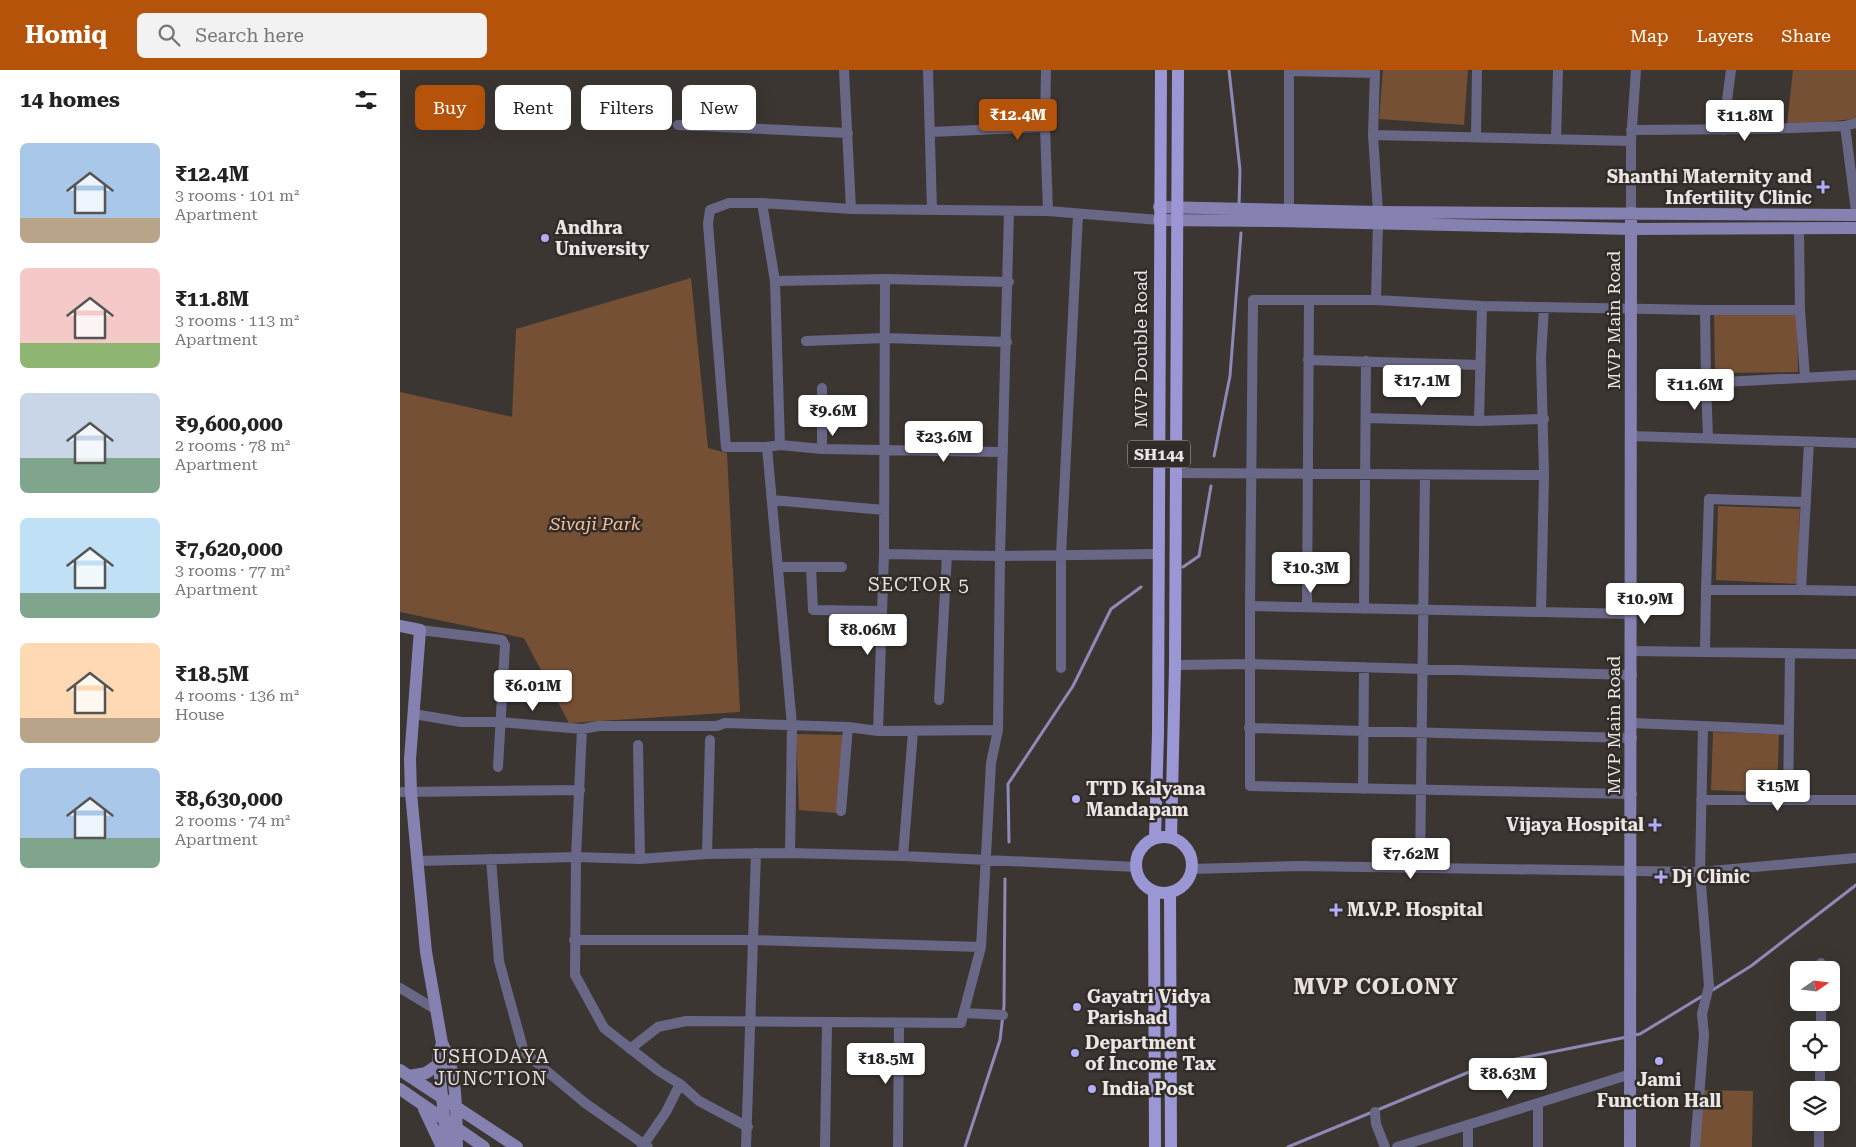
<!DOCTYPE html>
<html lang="en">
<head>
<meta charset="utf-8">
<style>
	:root { --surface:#fff; --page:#f2f2f2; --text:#222; --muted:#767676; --accent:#b45309 }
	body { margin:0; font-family:"Roboto Serif",serif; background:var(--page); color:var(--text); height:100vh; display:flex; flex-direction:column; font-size:19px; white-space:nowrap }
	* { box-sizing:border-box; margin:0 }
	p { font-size:16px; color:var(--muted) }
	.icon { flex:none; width:28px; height:28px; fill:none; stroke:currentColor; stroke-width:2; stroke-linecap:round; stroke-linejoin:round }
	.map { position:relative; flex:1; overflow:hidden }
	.drawer { display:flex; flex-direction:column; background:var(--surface); width:400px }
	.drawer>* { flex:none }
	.banner { position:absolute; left:15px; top:15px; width:475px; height:45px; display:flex; gap:10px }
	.needle { width:32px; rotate:76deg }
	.fabs { position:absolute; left:1390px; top:891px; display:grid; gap:10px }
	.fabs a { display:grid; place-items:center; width:50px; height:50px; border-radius:8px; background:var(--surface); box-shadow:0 5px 20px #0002; font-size:25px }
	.price { position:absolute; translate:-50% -42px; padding:0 11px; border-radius:5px; background:#fff; color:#222; font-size:16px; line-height:32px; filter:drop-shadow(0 1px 2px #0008) }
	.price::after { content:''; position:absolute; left:50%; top:30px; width:15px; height:11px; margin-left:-8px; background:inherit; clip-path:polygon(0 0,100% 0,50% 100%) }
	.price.on { background:var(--accent); color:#fff }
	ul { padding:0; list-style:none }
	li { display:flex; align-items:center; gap:15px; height:125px; padding:0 20px }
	li span { display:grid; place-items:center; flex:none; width:140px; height:100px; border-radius:8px; color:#555 }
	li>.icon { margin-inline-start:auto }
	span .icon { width:60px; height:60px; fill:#fffc; stroke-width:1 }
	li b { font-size:21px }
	h2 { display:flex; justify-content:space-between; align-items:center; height:60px; padding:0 20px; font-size:21px }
	.tag { padding:0 18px; border-radius:8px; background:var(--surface); box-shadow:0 5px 20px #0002; font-size:18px; line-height:45px }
	.tag.on { background:var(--accent); color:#fff }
	header { display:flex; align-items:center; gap:30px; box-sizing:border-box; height:70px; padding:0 25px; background:var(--accent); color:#fff }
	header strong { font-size:24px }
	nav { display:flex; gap:28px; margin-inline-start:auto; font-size:18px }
	.search { width:350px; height:45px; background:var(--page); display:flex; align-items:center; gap:12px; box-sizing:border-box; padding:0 18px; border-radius:8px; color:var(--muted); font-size:19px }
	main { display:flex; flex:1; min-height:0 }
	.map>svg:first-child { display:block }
	.green { fill:#755035 }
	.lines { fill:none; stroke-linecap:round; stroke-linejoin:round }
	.stream { stroke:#8f89b8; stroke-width:3 }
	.street { stroke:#696786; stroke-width:10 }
	.secondary { stroke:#8582b2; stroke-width:12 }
	.primary { stroke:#9b96d4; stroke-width:12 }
	.poi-dot { fill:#b3adf9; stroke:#312c28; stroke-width:2 }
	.labels { text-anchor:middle; stroke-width:5; stroke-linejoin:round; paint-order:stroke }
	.shield { fill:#312c28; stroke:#b2aeab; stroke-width:1 }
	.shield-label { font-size:16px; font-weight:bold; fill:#e9e6e3 }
	.poi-label { font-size:18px; font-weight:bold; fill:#e9e6e3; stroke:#312c28; text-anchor:start }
	.street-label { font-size:18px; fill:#e9e6e3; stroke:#312c28 }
	.park-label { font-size:18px; font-style:italic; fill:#f9c19b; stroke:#312c28 }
	.neighbourhood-label { font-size:19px; letter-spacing:1px; fill:#e7e0dc; stroke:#312c28 }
	.district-label { font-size:22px; font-weight:bold; letter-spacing:1px; fill:#e7e0dc; stroke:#312c28 }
</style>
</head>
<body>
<header>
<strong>Homiq</strong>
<div class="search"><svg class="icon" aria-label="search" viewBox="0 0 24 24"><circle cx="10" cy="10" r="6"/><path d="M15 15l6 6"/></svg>Search here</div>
<nav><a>Map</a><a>Layers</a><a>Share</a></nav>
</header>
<main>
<section class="drawer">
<h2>14 homes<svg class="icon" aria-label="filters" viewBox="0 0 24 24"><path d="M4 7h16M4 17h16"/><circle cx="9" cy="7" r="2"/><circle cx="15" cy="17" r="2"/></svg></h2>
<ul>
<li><span style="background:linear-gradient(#a9c7e8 75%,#b9a48a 0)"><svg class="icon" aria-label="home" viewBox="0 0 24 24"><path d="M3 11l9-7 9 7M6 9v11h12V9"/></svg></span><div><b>₹12.4M</b><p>3 rooms · 101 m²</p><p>Apartment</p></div></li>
<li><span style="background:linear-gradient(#f6c9c9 75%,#8fb573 0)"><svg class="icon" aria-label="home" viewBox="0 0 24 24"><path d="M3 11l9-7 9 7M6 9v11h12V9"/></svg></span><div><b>₹11.8M</b><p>3 rooms · 113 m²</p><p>Apartment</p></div></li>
<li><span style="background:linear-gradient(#c9d6e8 65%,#7fa58c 0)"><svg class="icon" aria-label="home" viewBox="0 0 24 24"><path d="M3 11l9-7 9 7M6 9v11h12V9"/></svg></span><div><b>₹9,600,000</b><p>2 rooms · 78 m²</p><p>Apartment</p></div></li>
<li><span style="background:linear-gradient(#bfe0f5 75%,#7fa58c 0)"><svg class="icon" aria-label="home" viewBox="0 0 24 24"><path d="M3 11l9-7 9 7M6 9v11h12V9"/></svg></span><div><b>₹7,620,000</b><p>3 rooms · 77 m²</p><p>Apartment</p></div></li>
<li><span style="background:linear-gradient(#ffd9b3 75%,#b9a48a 0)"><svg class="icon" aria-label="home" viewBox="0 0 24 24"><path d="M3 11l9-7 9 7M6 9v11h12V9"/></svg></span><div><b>₹18.5M</b><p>4 rooms · 136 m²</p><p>House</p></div></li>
<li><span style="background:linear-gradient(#a9c7e8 70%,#7fa58c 0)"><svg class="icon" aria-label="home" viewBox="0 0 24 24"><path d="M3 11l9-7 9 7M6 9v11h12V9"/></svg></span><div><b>₹8,630,000</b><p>2 rooms · 74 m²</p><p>Apartment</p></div></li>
</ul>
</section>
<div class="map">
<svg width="1456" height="1077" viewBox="0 0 1456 1077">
	<rect width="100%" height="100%" fill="#3b3632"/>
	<path class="green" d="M983,0H1068L1064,55L979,49Z
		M1393,0H1456V49L1387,55Z
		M291,208L308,378L327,383L340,642L169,653L124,568L0,542V322L112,347L116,259Z
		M1397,244L1398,302L1315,303L1314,245Z
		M1318,436L1400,439L1397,514L1316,510Z
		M1313,662L1379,664L1377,723L1311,720Z
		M396,664L444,665L437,743L399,740Z
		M1300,1020L1353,1021L1352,1077H1299Z"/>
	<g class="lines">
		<path class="stream" d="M829,0L840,100L839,136
			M814,386L830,306L841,163
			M783,497L799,486L811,416
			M609,772L608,714L673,616L711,539L741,517
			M1311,921L1351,896L1456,815
			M1234,965L1240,964L1304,925
			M565,1077L600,970L604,936L605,809
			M888,1077L1086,995L1227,967"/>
		<path class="street" d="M444,0L451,139
			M528,0L532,140
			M975,0L973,65L978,142
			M889,1L975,3
			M278,55L448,63
			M1445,56L1456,141
			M645,57L646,0
			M1231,60L1363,59L1445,56L1456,53
			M1323,60L1331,0
			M531,62L645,57L648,141
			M973,65L1231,71
			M1076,67L1077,0
			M1156,68L1158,0
			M362,133L375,211L380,375L367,377L392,655L390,783
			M889,139V0
			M609,141L600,486L598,660L478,661L484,484L600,486L759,484
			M1231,143V71L1236,0
			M375,211L485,209
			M976,230L978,153
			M1144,237L1141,288L1144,405L1141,542L850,536L853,230H976L1082,236L1305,240L1306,313L1456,305
			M1305,240H1400L1399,160
			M1400,240L1405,308
			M406,271L485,268L607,272
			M908,290L1080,295
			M1306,313L1308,368
			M966,348L1079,351L1144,349
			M1079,351L1082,236
			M1231,366L1456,373
			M380,375L422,379L603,382
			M367,377H326L308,154L310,140L329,133H362L451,139L648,141L759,150
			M422,379V318
			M775,403L1144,405
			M372,430L484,440
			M484,484L485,209L609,212
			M379,497H442
			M411,497L413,540L482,541
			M1306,520L1309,429L1406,432
			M1401,520L1456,521
			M850,536V716L1232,724
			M907,537L909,232
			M964,539L966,291
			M1141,542L1232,544
			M20,560L102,570L105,575L98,697
			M1232,581L1456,584
			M1305,582L1306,520H1401L1409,372
			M775,595L850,594L1232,605
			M661,598V485L678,145
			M539,630L547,485
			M14,644L61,652H100L182,659L199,656H317L325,653L448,657L478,661
			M1303,656L1389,660
			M849,658L1232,668
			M182,659L176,787L175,905L204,958L259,1001L280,1014L299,1031L348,1057
			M238,675L240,789
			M963,719L964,597
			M0,722L180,720
			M1301,730H1456
			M1388,730L1390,583
			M441,741L448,657
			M356,783L353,870L581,877
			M307,784L310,670
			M503,786L513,662
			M91,789L99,891L124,982L185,1033L248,1077
			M17,791L176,787L240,789L307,784L390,783L503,786L736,797
			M1020,798L1025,405
			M791,799L899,796L1300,802L1303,656L1232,653
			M174,870H353L346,1077
			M1421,900V893
			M0,918L35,939
			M564,943L603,945
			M1421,960V932
			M230,979L258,957L286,951L561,953L581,877L591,693L598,660
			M1420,1020V992
			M975,1042L976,1054L985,1077
			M1068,1056V1077
			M242,1077L266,1042L280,1014
			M425,1077L427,954
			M498,1077L499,953
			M997,1077L1231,1004
			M1138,1077V1034
			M1295,1077L1304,965L1302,944L1309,916L1300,802L1456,788
			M1419,1077V1052"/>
		<path class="secondary" d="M759,137L978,142L1456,145
			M759,150L877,151L1231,159L1456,158
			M0,556L20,560L10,689L11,723L26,882L42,973C58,1002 56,1044 57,1077
			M42,973L38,986L47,1077
			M0,1000L117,1077
			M9,1006L26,1003L39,994
			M0,1019L84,1077
			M24,1039L42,1077
			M1230,1077L1231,143"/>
		<path class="primary" d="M736 795a28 28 0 1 1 56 0a28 28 0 1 1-56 0Z
			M755,768L758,663L761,0
			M771,768L775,595L778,0
			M754,821L755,1077
			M770,822L771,1077"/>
	</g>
	<g class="poi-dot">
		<path d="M1420.5 109.5h5v5h5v5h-5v5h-5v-5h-5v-5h5z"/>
		<circle cx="145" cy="168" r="5"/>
		<circle cx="676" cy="729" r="5"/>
		<path d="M1252.5 747.5h5v5h5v5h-5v5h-5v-5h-5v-5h5z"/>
		<path d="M1258.5 799.5h5v5h5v5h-5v5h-5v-5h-5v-5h5z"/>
		<path d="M933.5 832.5h5v5h5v5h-5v5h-5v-5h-5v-5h5z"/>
		<circle cx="677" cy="937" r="5"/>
		<circle cx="675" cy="983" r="5"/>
		<circle cx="1259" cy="991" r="5"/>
		<circle cx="692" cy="1019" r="5"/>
	</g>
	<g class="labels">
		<rect class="shield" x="728" y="370.5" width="62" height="27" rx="4"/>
		<g class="shield-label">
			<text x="759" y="390">SH144</text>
		</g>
		<g class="poi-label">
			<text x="1412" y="113" text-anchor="end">Shanthi Maternity and<tspan x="1412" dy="21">Infertility Clinic</tspan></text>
			<text x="155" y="164">Andhra<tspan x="155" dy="21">University</tspan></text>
			<text x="686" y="725">TTD Kalyana<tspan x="686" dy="21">Mandapam</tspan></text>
			<text x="1244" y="761" text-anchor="end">Vijaya Hospital</text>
			<text x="1272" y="813">Dj Clinic</text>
			<text x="947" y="846">M.V.P. Hospital</text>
			<text x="687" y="933">Gayatri Vidya<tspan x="687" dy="21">Parishad</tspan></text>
			<text x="685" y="979">Department<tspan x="685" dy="21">of Income Tax</tspan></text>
			<text x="1259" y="1016" text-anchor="middle">Jami<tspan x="1259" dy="21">Function Hall</tspan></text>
			<text x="702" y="1025">India Post</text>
		</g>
		<g class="street-label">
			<text transform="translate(1214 250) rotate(-90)" y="6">MVP Main Road</text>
			<text transform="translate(741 279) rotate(-90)" y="6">MVP Double Road</text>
			<text transform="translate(1214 655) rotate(-90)" y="6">MVP Main Road</text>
		</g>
		<g class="park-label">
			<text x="195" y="460">Sivaji Park</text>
		</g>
		<g class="neighbourhood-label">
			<text x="519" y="521">SECTOR 5</text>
			<text x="91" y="993">USHODAYA<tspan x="91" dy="22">JUNCTION</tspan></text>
		</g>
		<g class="district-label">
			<text x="976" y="924">MVP COLONY</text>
		</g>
	</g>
</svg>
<div class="fabs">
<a><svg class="needle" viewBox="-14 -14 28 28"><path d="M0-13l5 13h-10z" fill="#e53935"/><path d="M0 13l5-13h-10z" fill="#767676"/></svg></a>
<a><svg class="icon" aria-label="locate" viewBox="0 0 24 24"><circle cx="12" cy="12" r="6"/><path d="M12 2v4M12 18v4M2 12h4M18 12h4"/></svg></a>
<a><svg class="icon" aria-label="layers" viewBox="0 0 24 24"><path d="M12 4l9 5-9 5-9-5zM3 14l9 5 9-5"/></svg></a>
</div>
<b class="price on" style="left:618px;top:71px">₹12.4M</b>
<b class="price" style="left:1345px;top:72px">₹11.8M</b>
<b class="price" style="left:1022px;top:337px">₹17.1M</b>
<b class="price" style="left:1295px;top:341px">₹11.6M</b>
<b class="price" style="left:433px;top:367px">₹9.6M</b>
<b class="price" style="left:544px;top:393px">₹23.6M</b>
<b class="price" style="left:911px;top:524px">₹10.3M</b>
<b class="price" style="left:1245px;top:555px">₹10.9M</b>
<b class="price" style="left:468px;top:586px">₹8.06M</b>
<b class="price" style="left:133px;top:642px">₹6.01M</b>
<b class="price" style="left:1378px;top:742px">₹15M</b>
<b class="price" style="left:1011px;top:810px">₹7.62M</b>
<b class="price" style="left:486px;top:1015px">₹18.5M</b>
<b class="price" style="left:1108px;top:1030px">₹8.63M</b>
<div class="banner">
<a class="tag on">Buy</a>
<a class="tag">Rent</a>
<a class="tag">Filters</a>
<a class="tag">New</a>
</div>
</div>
</main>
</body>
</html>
